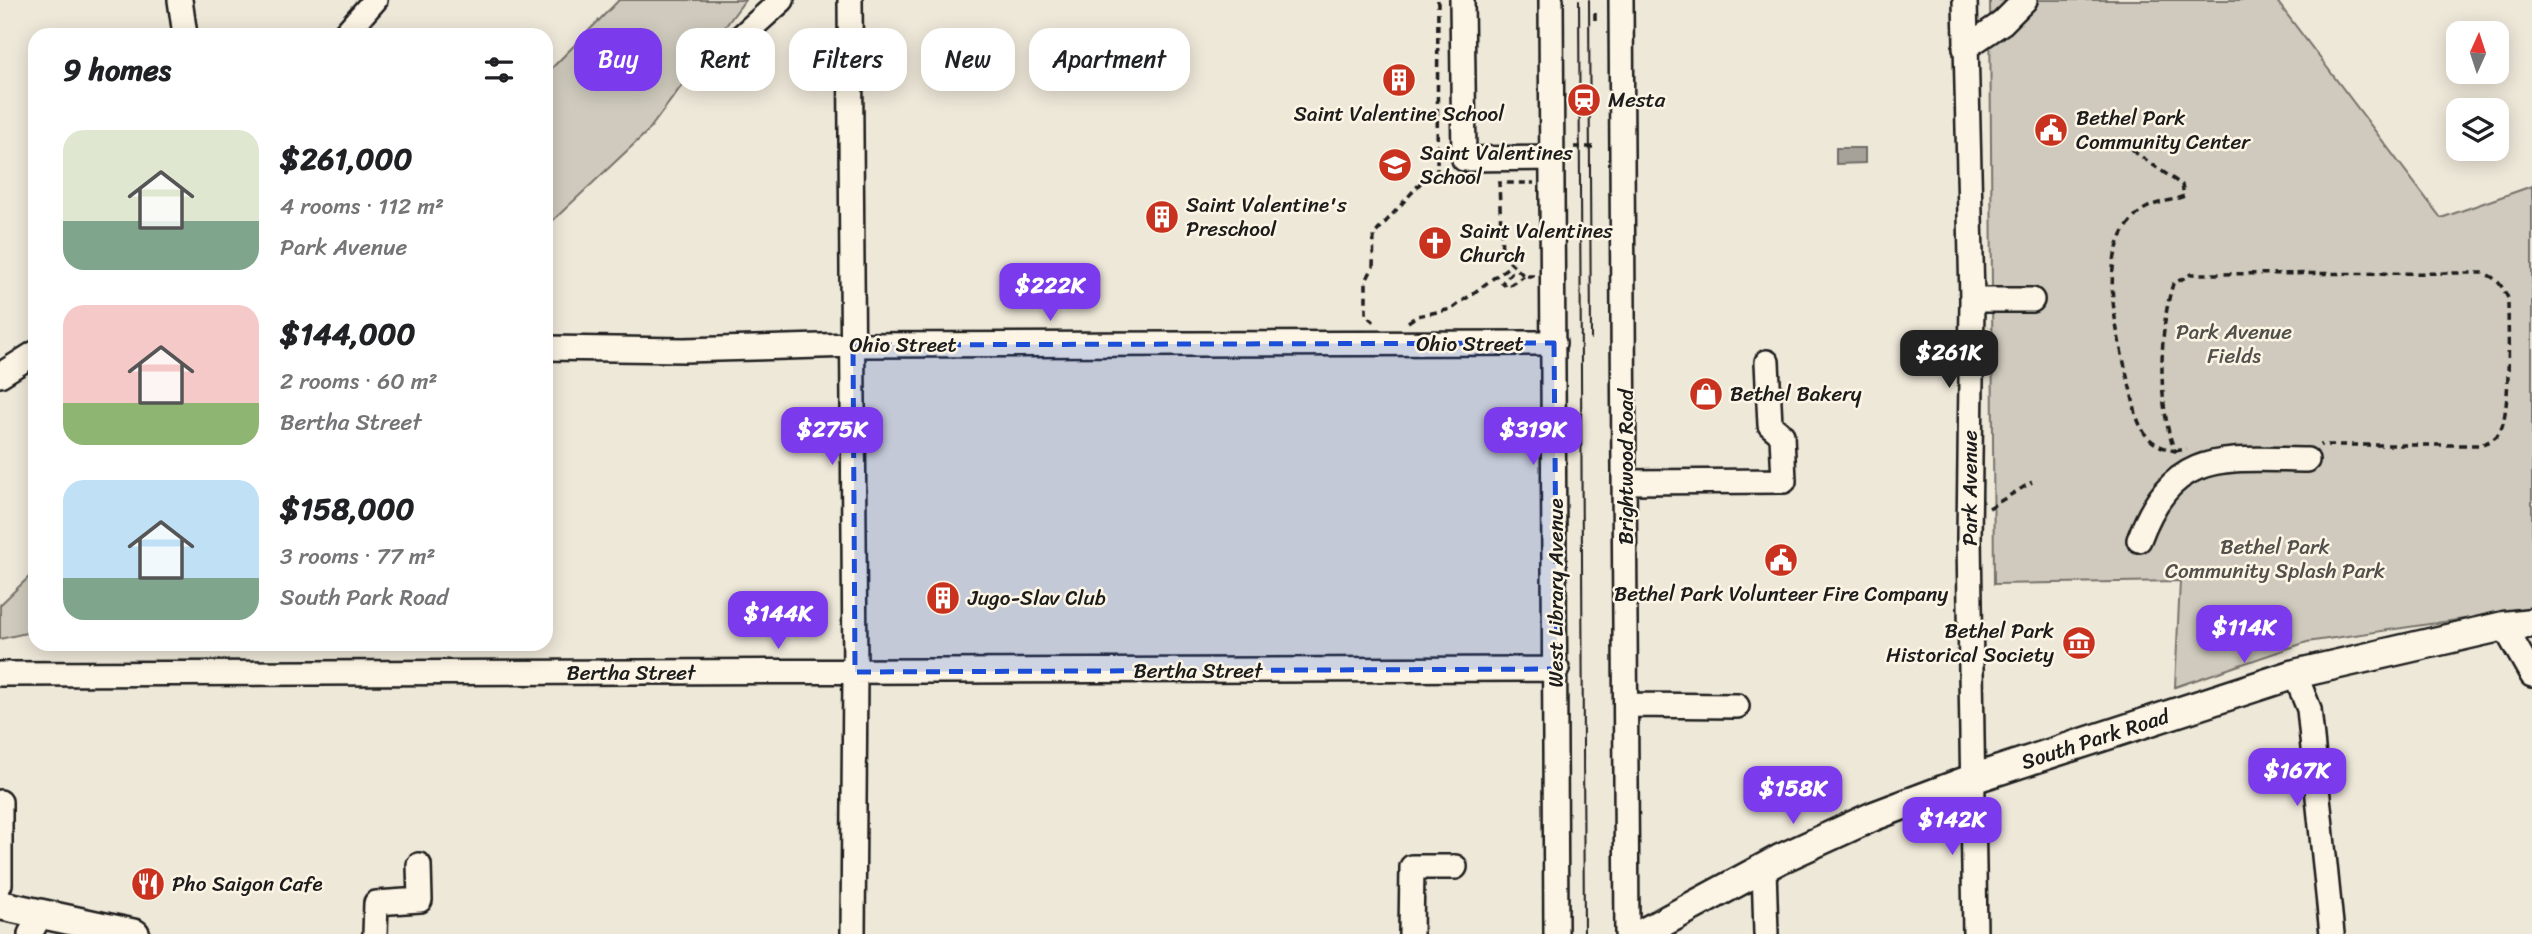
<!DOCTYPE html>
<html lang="en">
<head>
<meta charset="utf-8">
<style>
	:root { --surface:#fff; --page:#f2f2f2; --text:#202124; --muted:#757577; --accent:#7c3aed }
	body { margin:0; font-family:Sriracha,sans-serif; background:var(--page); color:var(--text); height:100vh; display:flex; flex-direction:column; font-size:26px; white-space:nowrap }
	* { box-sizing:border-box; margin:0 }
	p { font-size:23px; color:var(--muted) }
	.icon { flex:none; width:38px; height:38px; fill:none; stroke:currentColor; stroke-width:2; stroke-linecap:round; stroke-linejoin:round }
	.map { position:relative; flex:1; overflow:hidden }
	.drawer { position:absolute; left:28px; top:28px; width:525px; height:623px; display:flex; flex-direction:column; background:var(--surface); border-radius:21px; box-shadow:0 4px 18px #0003 }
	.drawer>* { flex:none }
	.top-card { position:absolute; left:574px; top:28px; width:665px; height:63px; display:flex; gap:14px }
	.needle { width:46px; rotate:3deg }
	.tools { position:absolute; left:2446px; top:21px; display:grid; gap:14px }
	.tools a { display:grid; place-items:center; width:63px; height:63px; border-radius:14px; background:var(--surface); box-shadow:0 4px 18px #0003; font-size:35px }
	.price { position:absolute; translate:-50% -60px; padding:0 16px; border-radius:14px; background:var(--accent); color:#fff; font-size:23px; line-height:46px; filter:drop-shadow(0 2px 4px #0008) }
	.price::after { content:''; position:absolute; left:50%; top:42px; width:21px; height:16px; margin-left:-10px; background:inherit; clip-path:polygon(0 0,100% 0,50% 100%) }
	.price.current { background:#222; color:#fff }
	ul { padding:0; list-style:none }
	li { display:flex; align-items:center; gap:21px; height:175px; padding:0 35px }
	li span { display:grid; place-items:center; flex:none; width:196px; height:140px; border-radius:21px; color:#555 }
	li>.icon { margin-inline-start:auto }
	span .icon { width:84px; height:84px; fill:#fffc; stroke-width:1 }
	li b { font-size:30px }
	h2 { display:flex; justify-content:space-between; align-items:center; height:84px; padding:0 35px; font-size:30px }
	.chip { padding:0 24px; border-radius:21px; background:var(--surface); box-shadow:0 4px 18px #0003; font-size:24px; line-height:63px }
	.chip.current { background:var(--accent); color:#fff }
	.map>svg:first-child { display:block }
	.green { fill:#cfcabd; stroke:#76736c; stroke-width:2 }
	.water { fill:#a7a299; stroke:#6f6c67; stroke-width:2 }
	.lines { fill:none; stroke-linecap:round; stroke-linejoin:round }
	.minor-casing { stroke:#1c1c1c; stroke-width:28 }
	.major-casing { stroke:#1c1c1c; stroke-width:33 }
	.path { stroke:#1c1c1c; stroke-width:3.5; stroke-dasharray:7 5; stroke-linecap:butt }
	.minor { stroke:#fcf5e5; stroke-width:23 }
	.major { stroke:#fcf5e5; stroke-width:28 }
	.tram { stroke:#1c1c1c; stroke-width:2 }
	.marked { fill:#1d4ed8; fill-opacity:0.2; stroke:#1d4ed8; stroke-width:5; stroke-dasharray:14 9; stroke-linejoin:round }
	.labels { text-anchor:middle; stroke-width:5; stroke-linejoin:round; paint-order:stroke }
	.poi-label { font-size:21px; fill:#1c1c1c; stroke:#fcf5e5; text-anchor:start }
	.park-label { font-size:21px; fill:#52504c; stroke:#fcf5e5 }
	.street-label { font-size:21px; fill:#1c1c1c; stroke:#fcf5e5 }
</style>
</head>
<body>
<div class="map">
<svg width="2532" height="934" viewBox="0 0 2532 934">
	<rect width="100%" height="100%" fill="#eee8d9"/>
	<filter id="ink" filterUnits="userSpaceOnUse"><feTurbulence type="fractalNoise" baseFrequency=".0143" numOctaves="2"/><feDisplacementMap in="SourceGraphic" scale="14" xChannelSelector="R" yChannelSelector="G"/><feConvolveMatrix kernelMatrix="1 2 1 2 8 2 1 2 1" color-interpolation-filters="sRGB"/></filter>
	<g filter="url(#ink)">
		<path class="green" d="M619,0H745L648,131L546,227V74Z
			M1990,0H2276L2441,218L2532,186V609L2307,642L2175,687L2180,581L1994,584Z
			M35,571V631L0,639V605Z"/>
		<path class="water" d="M1836,148H1865V163L1836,164Z"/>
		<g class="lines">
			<g class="minor-casing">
				<path id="minor" d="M180,0L185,35
					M850,0L855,672L853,934
					M1462,0L1464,159L1553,158
					M1551,0L1556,934
					M1621,0L1627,934
					M1965,0L1972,300L1969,538L1975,934
					M344,35L375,0
					M732,45L782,0
					M1965,48L2002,23L2025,0
					M1972,300H2032
					M546,348L684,350L853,345L1554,343
					M0,375L35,353
					M1626,482L1784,481L1782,435L1770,425L1767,362
					M2139,540C2173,448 2224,459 2307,460
					M2504,626L2532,675
					M0,674L1557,669
					M2295,674L2309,709L2332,934
					M1626,705L1737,706
					M0,802V884
					M1764,868L1766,934
					M30,934L40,916
					M375,934L376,903L420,900L419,865
					M1411,934L1412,867H1455"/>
			</g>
			<g class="major-casing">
				<path id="major" d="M0,905L135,934
					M1641,934L1780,859L1874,816L1972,779L2295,674L2504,626L2532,623"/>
			</g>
			<path class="path" d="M1438,0L1437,175H1451
				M1595,13V22
				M2135,138L2133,151L2182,185L2184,196C2169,202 2151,202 2139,213C2087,259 2125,356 2136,415C2144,437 2151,445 2175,451C2157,408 2159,327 2173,284L2191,274L2483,273C2497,278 2501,284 2508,298C2508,326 2511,406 2501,429C2497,439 2490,441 2480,445H2320
				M1574,147H1596
				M1534,276H1524L1502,254L1499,183H1534
				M1374,322L1366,315V281L1373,267L1374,235L1424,179L1437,175
				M1408,322L1417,316L1452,309L1507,268L1511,273L1502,283L1507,287L1524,276
				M2175,451L2187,449
				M1989,508L2032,482"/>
			<use href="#minor" class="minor"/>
			<use href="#major" class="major"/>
			<path class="tram" d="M1579,0L1584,934
				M1589,0L1591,339"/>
		</g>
	</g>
	<path class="marked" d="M1554,343L1557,669L855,672L853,345Z"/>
	<defs>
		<g id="building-disc" transform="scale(1.75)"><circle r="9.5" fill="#c8321e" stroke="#fcf5e5"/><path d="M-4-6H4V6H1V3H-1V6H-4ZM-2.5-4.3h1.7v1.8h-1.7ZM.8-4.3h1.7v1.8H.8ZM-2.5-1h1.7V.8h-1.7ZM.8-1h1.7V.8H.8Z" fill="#fff"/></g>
		<g id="station-disc" transform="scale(1.75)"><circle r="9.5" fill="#c8321e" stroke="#fcf5e5"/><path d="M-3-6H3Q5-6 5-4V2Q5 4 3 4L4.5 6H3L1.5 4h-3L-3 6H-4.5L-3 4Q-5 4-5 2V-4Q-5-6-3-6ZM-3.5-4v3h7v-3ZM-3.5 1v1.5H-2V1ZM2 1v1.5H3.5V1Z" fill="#fff"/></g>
		<g id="civic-disc" transform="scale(1.75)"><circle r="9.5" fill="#c8321e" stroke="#fcf5e5"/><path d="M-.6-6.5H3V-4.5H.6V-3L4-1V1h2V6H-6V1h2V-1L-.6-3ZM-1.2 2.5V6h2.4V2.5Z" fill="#fff"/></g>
		<g id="school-disc" transform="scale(1.75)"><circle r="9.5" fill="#c8321e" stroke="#fcf5e5"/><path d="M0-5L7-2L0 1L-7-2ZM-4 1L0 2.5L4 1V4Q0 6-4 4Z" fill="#fff"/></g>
		<g id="church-disc" transform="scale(1.75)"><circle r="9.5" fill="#c8321e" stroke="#fcf5e5"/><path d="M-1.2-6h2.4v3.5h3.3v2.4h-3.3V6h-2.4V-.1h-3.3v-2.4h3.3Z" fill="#fff"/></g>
		<g id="shop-disc" transform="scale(1.75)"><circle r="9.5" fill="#c8321e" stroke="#fcf5e5"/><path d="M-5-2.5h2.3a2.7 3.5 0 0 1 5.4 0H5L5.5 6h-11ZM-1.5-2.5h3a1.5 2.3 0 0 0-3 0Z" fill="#fff"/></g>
		<g id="museum-disc" transform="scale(1.75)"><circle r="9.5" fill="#c8321e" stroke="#fcf5e5"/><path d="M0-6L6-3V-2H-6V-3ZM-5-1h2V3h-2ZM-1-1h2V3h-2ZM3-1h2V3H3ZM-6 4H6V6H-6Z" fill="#fff"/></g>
		<g id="restaurant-disc" transform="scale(1.75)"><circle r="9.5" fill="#c8321e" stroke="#fcf5e5"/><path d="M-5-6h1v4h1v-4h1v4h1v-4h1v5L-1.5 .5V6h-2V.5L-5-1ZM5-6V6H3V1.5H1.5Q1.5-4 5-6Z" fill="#fff"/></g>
	</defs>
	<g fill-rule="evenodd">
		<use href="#building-disc" x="1399" y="80"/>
		<use href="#station-disc" x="1584" y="100"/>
		<use href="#civic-disc" x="2051" y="130"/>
		<use href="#school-disc" x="1395" y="165"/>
		<use href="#building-disc" x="1162" y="217"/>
		<use href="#church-disc" x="1435" y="243"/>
		<use href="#shop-disc" x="1706" y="394"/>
		<use href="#civic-disc" x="1781" y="560"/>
		<use href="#building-disc" x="943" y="598"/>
		<use href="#museum-disc" x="2079" y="643"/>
		<use href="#restaurant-disc" x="148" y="884"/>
	</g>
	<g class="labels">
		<g class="poi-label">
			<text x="1608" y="107">Mesta</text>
			<text x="1399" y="121" text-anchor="middle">Saint Valentine School</text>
			<text x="2076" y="125">Bethel Park<tspan x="2076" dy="24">Community Center</tspan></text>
			<text x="1420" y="160">Saint Valentines<tspan x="1420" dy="24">School</tspan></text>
			<text x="1186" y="212">Saint Valentine's<tspan x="1186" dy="24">Preschool</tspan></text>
			<text x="1460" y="238">Saint Valentines<tspan x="1460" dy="24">Church</tspan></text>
			<text x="1730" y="401">Bethel Bakery</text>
			<text x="1781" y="601" text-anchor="middle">Bethel Park Volunteer Fire Company</text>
			<text x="968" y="605">Jugo-Slav Club</text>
			<text x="2054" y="638" text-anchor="end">Bethel Park<tspan x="2054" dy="24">Historical Society</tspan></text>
			<text x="172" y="891">Pho Saigon Cafe</text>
		</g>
		<g class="park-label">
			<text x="2234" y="339">Park Avenue<tspan x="2234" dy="24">Fields</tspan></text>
			<text x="2275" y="554">Bethel Park<tspan x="2275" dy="24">Community Splash Park</tspan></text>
		</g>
		<g class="street-label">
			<text x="1470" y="351">Ohio Street</text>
			<text x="903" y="352">Ohio Street</text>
			<text transform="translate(1626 467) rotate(-90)" y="7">Brightwood Road</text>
			<text transform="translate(1970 488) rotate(-90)" y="7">Park Avenue</text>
			<text transform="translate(1556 593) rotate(-90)" y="7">West Library Avenue</text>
			<text x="1198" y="678">Bertha Street</text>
			<text x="631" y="680">Bertha Street</text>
			<text transform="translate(2095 739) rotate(-18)" y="7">South Park Road</text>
		</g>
	</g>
</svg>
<div class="tools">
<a><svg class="needle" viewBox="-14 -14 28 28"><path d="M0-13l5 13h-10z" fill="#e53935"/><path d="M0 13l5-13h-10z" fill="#757577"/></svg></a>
<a><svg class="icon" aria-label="layers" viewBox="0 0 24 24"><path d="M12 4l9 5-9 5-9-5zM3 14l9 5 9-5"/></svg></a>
</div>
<b class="price" style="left:1050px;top:323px">$222K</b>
<b class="price current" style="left:1949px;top:390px">$261K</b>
<b class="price" style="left:832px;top:467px">$275K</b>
<b class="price" style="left:1533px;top:467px">$319K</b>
<b class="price" style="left:778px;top:651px">$144K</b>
<b class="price" style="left:2244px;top:665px">$114K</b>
<b class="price" style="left:2297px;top:808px">$167K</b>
<b class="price" style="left:1793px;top:826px">$158K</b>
<b class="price" style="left:1952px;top:857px">$142K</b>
<div class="top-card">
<a class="chip current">Buy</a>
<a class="chip">Rent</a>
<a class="chip">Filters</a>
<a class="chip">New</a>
<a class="chip">Apartment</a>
</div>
<section class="drawer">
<h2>9 homes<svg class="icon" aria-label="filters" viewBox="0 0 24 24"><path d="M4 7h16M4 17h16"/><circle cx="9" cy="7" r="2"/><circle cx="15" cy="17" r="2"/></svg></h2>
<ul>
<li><span style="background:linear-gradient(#dfe7d0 65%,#7fa58c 0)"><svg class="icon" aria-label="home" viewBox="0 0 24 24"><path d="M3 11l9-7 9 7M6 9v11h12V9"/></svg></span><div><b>$261,000</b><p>4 rooms · 112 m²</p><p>Park Avenue</p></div></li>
<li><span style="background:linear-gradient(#f6c9c9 70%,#8fb573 0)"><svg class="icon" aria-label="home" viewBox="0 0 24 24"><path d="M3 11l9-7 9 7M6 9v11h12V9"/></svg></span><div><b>$144,000</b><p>2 rooms · 60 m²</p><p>Bertha Street</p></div></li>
<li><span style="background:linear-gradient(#bfe0f5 70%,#7fa58c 0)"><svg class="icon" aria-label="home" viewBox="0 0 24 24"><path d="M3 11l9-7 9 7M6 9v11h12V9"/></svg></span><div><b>$158,000</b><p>3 rooms · 77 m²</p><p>South Park Road</p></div></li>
</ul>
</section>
</div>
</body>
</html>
